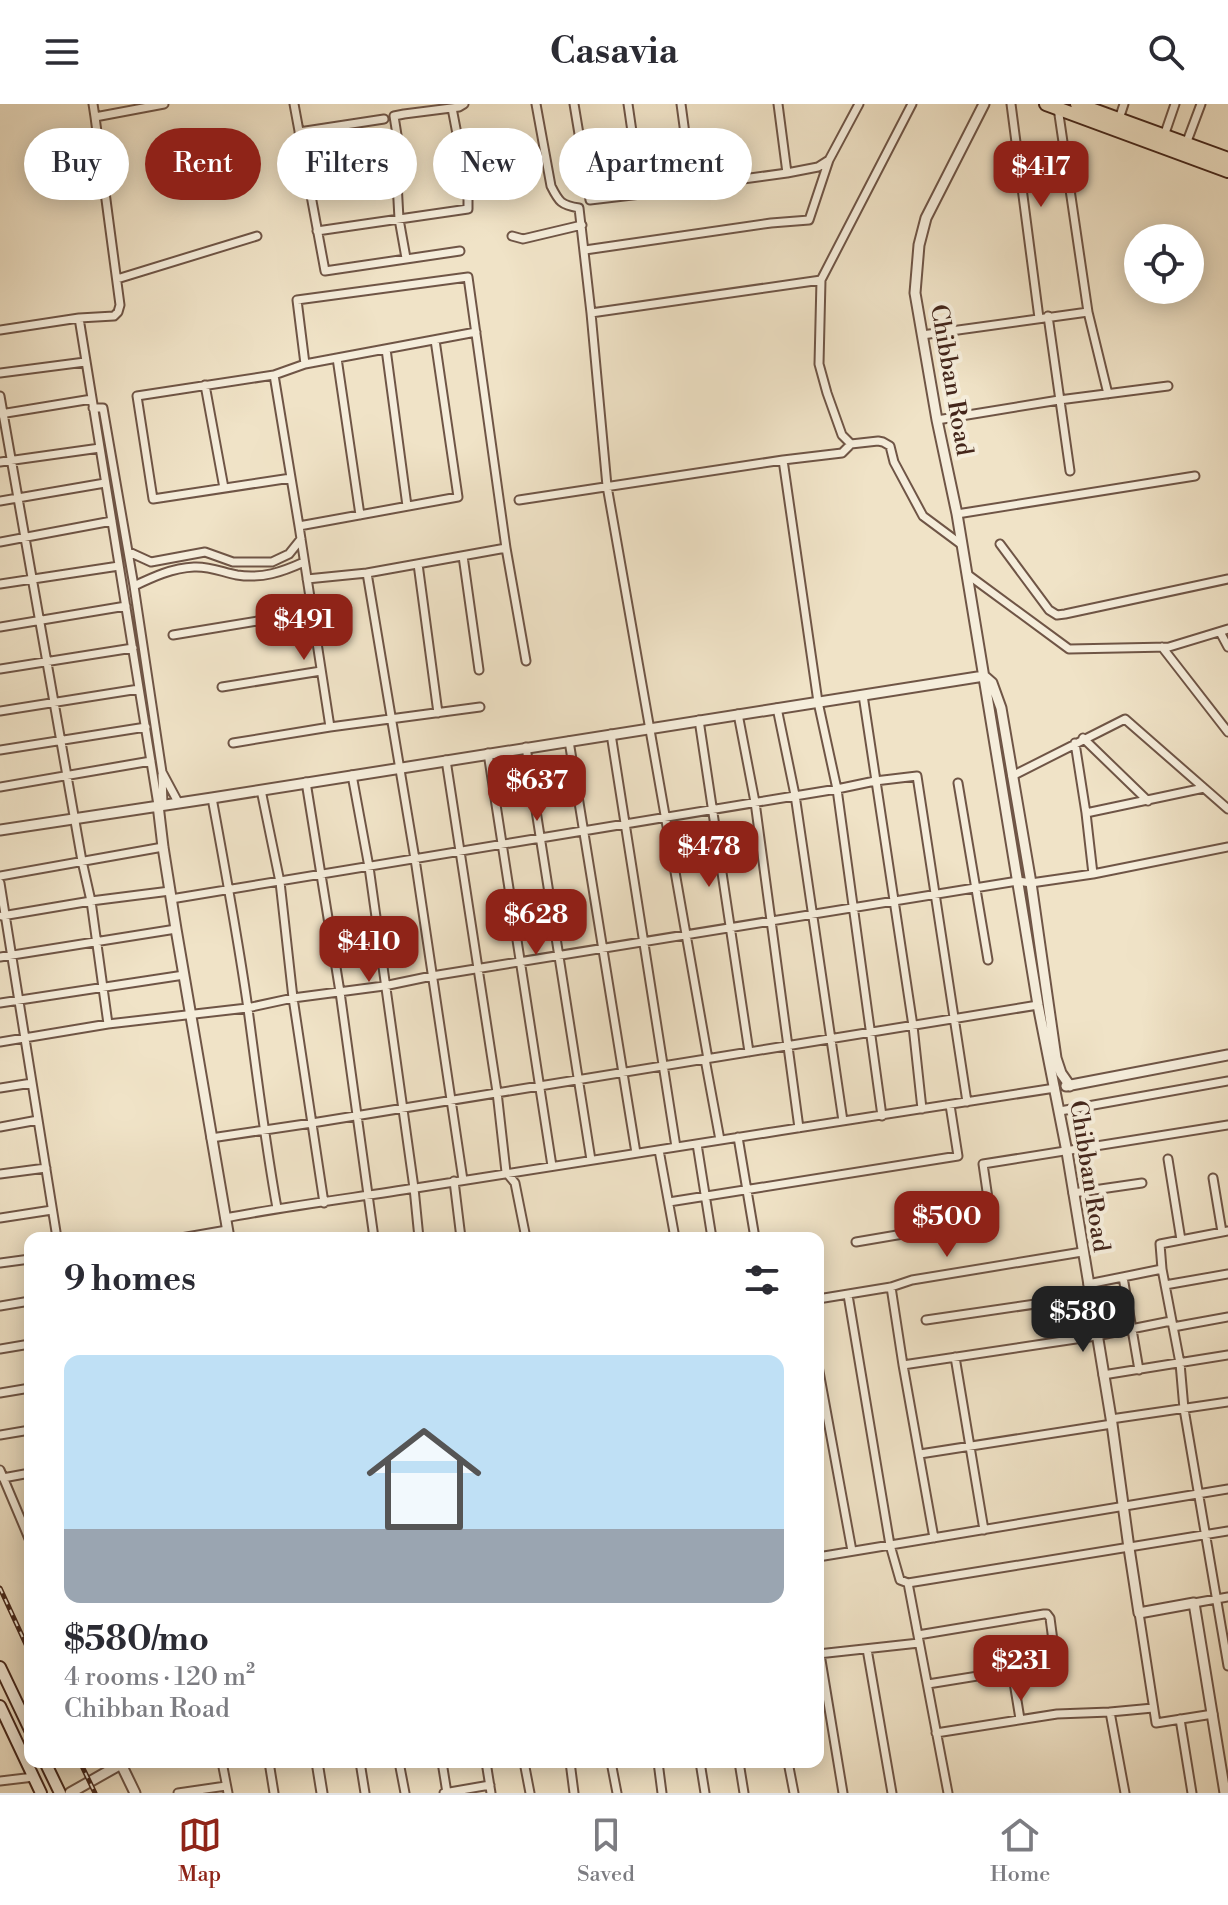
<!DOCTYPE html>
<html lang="en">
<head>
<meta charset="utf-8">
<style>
	:root { --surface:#fff; --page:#f7f7f7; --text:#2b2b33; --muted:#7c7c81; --line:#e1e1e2; --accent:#8f2418 }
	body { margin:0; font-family:"Libre Bodoni",serif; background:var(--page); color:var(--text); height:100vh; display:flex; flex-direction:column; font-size:30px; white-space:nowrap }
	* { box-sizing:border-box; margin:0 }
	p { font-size:26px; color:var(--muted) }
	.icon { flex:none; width:44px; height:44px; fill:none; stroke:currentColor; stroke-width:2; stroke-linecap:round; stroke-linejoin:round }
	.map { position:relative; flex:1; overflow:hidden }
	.panel { position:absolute; left:24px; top:1128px; width:800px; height:536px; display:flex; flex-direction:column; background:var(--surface); border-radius:16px; box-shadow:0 4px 20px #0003 }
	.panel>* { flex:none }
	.guide { position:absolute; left:24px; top:24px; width:800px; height:72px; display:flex; gap:16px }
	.buttons { position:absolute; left:1124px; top:120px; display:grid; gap:16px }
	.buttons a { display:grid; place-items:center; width:80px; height:80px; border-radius:50%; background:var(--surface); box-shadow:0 4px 20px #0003; font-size:40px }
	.price { position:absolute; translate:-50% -68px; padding:0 18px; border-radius:16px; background:var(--accent); color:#fff; font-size:26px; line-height:52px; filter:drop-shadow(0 2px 4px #0008) }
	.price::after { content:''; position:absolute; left:50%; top:48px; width:24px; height:18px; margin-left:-12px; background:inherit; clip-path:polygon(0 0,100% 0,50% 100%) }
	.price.current { background:#222; color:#fff }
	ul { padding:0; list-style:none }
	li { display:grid; align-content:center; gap:16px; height:424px; padding:0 40px }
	li span { display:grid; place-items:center; height:248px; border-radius:16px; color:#555 }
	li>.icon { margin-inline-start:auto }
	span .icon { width:144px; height:144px; fill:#fffc; stroke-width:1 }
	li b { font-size:34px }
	h2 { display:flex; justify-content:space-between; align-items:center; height:96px; padding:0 40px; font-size:34px }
	.pill { padding:0 28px; border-radius:36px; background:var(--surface); box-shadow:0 4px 20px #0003; font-size:28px; line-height:72px }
	.pill.current { background:var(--accent); color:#fff }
	header { display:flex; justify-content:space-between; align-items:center; height:104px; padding:0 40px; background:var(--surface); font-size:36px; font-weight:800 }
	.tab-bar { display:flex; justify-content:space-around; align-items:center; height:112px; border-top:2px solid var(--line); background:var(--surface); font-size:22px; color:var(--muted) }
	.tab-bar a { display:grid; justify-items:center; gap:4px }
	.tab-bar .current { color:var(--accent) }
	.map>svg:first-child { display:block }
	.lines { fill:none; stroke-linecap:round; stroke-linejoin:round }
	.minor-casing { stroke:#6f5546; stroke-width:11 }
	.tertiary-casing { stroke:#6f5546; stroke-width:13 }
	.secondary-casing { stroke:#44261b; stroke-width:14 }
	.primary-casing { stroke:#44261b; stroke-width:16 }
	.minor { stroke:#f5eddb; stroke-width:7 }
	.tertiary { stroke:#f5eddb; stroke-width:9 }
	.secondary { stroke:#f5eddb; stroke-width:10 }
	.primary { stroke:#f0e3c7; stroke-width:12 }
	.rail-casing { stroke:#44261b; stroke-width:5 }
	.rail { stroke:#f5eddb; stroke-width:2; stroke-dasharray:6; stroke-linecap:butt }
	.labels { text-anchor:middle; stroke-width:8; stroke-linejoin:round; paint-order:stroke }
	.street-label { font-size:24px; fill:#44261b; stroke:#f5eddb }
</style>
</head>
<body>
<header><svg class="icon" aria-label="menu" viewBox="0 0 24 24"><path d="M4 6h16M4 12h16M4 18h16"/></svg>Casavia<svg class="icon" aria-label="search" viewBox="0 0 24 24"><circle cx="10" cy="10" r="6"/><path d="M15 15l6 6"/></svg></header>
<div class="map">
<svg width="1228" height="1689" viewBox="0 0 1228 1689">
	<rect width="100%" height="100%" fill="#f0e3c7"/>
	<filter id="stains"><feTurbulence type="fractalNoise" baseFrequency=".0025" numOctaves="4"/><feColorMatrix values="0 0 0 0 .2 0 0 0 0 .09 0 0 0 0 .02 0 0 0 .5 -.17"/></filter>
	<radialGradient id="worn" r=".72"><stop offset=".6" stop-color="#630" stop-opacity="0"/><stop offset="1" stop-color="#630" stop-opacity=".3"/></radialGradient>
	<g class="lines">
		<g class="minor-casing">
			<path id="minor" d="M93,0L95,13
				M294,0L325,167L460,147
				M536,0L551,82C559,98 561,101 579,104L591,209L607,382L708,955
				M574,0L590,96L641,90
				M628,0L641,90L692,82
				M681,0L692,82L787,69L778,0
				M1011,0L1039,214
				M1058,4L1088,208L1108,290
				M1119,15L1124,0
				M299,28L384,15
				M1164,32L1175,0
				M1186,40L1201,0
				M787,69L818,63L829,56L859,0
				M317,127L468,105V87L452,4
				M512,132L523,135L582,121
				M585,146L771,119L809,116L829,56
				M406,154L399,115L397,78L403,69L394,12L404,10L459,3L464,0
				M117,175L257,132
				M821,176L819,260L827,289L842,331L851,340
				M591,209L821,176L912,0
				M1048,212L1070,367
				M79,214L114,212L118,208L120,201L95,13L164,0
				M0,226L79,214L158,701
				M922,231L1088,208
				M386,245L407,402
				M337,254L360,411
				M305,260L274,271L299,422L458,393L435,236
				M0,269L85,258
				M274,271L137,292L153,395L291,374
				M205,281L224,384
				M0,292L82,757L91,797L108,920
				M93,304H103L134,482
				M0,310L92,295
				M937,316L1059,296L1168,282
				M783,356L818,598L837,685L882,1012
				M0,358L100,344
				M519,396L783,356L842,349L851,340L878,337L883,338L890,342L894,358L923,412L962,441
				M0,397L105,379
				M957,410L1195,372
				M0,438L112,417
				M1000,440L1049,506L1057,511L1065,510L1228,475
				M506,444L526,557
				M129,448L151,458L205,448L233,458H272L289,450L301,435
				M463,452L479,566
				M418,460L438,609
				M967,470L1069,545L1169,543L1228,525
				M307,475L367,469
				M0,480L119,462
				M0,523L126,502
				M1220,528L1228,543
				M173,531L312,508
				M1162,543L1228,628
				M0,565L133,544
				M222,583L321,567
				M863,591L913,922L922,1005
				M777,604L795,691L843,1017
				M0,607L139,585
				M738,610L755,698L799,1024
				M699,616L749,948
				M330,623L480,603
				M611,630L676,1043
				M1083,634L1148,697
				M569,637L636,1049
				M233,639L330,623L299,422
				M1075,639L1086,709L1204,684
				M526,643L591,1056
				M0,646L146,623
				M488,649L552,1062
				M446,656L497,988L506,1068L515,1079L526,1134
				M162,671L163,700
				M352,671L369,763L414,1084L419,1134
				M1012,672L1125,615L1228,705
				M306,678L340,888L374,1134
				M958,679L988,856
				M0,683L151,657
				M261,686L280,778L293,894L324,1099
				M212,694C225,764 238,834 248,905C257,972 265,1038 277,1104
				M178,698L162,668L134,482C153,473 172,464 194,463C209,462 222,468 237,471C262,475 282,468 304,458
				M1086,709L1093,770
				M0,772L163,743
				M0,779L57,1134
				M171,795L837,685L875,677L917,672L967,998
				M2,812L91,797L170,787
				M0,853L176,825
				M0,899L184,871
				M0,938L108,920L247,904L293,894L384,882L432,872L1018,777L1031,779L1093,770L1228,743
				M705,955L720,1036
				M0,984L32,979
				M1060,1007L1228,977
				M0,1023L38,1016
				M738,1033L755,1134
				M211,1034L312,1019L1038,901
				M697,1040L712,1134
				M659,1046L675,1134
				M1168,1055L1181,1136
				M0,1070L46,1064
				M1213,1074L1222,1128
				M463,1076L415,755L367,469L506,444L468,173L297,196L305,260L476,228
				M454,1077L461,1134
				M1073,1089L1142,1079
				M669,1098L958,1052L950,1001
				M0,1114L52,1106
				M225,1114C288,1102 352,1094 416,1084C629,1049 842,1018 1055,984
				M1228,1127L1160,1140L1162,1165L1180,1259L1184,1305L1228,1562
				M181,1134L227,1126
				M856,1138L991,1115L983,1060L1228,1021
				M0,1159L30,1155
				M1123,1173L1139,1266
				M1088,1180L1162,1165
				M1165,1181L1228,1170
				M891,1183L903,1261L934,1434
				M848,1191L890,1441L900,1476L908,1479L948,1689
				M818,1195L891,1183L912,1176L1082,1148
				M0,1202L30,1197
				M926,1216L1090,1192
				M1173,1223L1228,1213
				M0,1245L30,1240
				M955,1253L984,1426
				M903,1261L1096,1232L1171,1217
				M818,1262L852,1447
				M1103,1271L1228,1251
				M0,1289L30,1284
				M1111,1315L1228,1298
				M0,1331L30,1326
				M920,1350L1112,1320
				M0,1366L30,1437
				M3,1374L30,1369
				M818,1453L1228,1385
				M908,1479L1228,1427
				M1194,1499L1228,1493
				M1139,1509L1156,1619L1213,1610
				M918,1531L1044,1510H1047L1050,1514L1055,1552L1052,1560L928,1580
				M867,1545L892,1689
				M818,1550L919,1539
				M820,1550L843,1689
				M1012,1566L1020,1615
				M1110,1608L1125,1689
				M1180,1615L1192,1689
				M936,1629L1057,1610L1110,1608L1153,1604
				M222,1658L228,1689
				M269,1658L274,1689
				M360,1658L365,1689
				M399,1658L405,1689
				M442,1658L447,1689
				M486,1658L491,1689
				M524,1658L530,1689
				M570,1658L574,1689
				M611,1658L617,1689
				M658,1658L662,1689
				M700,1658L705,1689
				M739,1658L744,1689
				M788,1658L794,1689
				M0,1677L34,1673
				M178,1689L226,1682
				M444,1689L490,1681"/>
		</g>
		<g class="tertiary-casing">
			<path id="tertiary" d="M984,0L926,114L919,141L915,189L937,316L957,410L1038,901L1067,1048L1112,1320L1129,1444L1139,1509L1194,1499L1225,1689
				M984,572L992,579L1001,604L1031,779L1056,954L1061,969L1070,982
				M158,701L163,743L176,825L229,1134
				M0,726L212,694L984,572
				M1066,982L1228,951
				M317,1658L322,1689
				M70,1689L121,1660L135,1689"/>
		</g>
		<g class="secondary-casing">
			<path id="secondary" d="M0,1563L30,1626
				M0,1602L41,1689
				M45,1658L60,1689"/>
		</g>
		<g class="primary-casing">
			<path id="primary" d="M1046,0L1228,67
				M1077,0L1228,55"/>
		</g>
		<use href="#minor" class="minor"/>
		<use href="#tertiary" class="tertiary"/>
		<use href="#secondary" class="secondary"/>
		<use href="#primary" class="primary"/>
		<g class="rail-casing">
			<path id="rail" d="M0,1484L30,1549
				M80,1658L95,1689"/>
		</g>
		<use href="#rail" class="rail"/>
	</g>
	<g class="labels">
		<g class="street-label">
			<text transform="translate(952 276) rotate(80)" y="8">Chibban Road</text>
			<text transform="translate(1090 1072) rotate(81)" y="8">Chibban Road</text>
		</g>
	</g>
	<rect width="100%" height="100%" filter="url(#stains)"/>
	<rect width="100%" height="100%" fill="url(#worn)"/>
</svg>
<div class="buttons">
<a><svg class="icon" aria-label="locate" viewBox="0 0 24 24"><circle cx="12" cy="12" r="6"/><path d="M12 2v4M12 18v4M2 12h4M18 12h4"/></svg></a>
</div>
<b class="price" style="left:1041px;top:105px">$417</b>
<b class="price" style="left:304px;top:558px">$491</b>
<b class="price" style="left:537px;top:719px">$637</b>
<b class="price" style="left:709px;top:785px">$478</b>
<b class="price" style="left:536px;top:853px">$628</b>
<b class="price" style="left:369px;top:880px">$410</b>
<b class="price" style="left:947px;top:1155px">$500</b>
<b class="price current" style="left:1083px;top:1250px">$580</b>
<b class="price" style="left:1021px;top:1599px">$231</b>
<div class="guide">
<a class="pill">Buy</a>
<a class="pill current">Rent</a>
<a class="pill">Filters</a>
<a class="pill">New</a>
<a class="pill">Apartment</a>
</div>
<section class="panel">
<h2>9 homes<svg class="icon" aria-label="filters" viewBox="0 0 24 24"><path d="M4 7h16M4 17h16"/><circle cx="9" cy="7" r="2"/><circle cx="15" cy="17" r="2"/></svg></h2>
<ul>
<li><span style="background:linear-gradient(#bfe0f5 70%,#9aa5b1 0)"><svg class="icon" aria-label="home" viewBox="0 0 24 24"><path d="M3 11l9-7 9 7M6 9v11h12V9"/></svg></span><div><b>$580/mo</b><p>4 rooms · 120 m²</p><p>Chibban Road</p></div></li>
</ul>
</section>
</div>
<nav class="tab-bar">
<a class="current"><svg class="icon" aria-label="map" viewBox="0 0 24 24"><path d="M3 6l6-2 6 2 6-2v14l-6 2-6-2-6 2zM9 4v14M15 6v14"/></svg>Map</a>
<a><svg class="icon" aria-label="saved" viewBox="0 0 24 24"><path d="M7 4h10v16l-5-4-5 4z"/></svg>Saved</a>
<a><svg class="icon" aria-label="home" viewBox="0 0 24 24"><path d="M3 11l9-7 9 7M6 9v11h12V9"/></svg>Home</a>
</nav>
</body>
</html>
